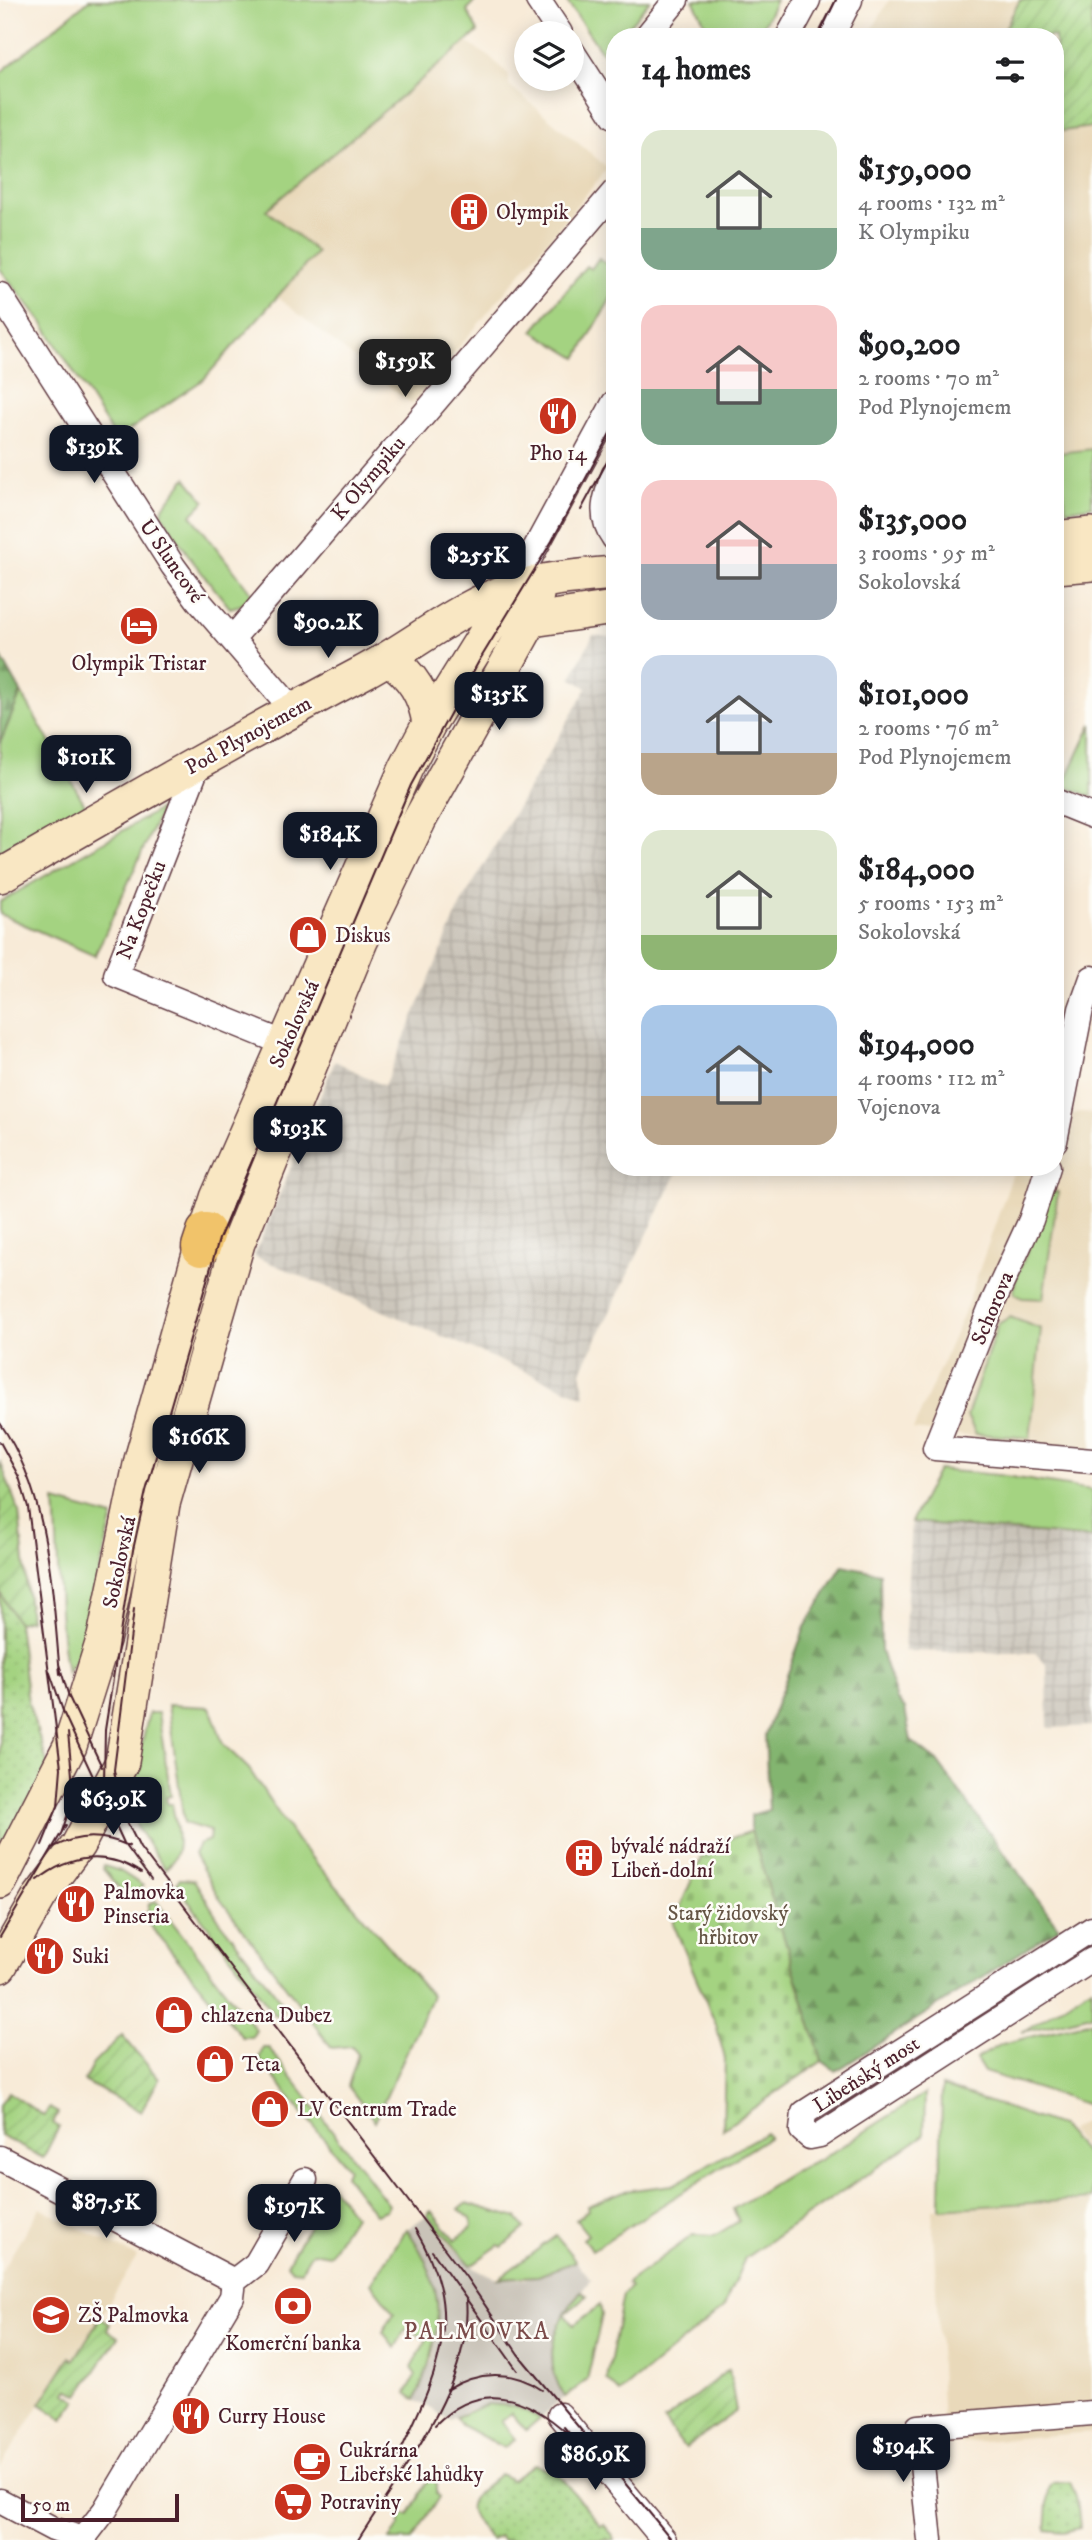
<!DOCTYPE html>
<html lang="en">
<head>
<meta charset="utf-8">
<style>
	:root { --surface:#fff; --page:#f6f6f6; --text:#202124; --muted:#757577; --accent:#111827 }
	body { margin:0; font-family:"IM FELL DW Pica",serif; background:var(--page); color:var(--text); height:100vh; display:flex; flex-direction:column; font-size:26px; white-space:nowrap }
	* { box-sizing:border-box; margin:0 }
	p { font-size:23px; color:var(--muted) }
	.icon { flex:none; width:38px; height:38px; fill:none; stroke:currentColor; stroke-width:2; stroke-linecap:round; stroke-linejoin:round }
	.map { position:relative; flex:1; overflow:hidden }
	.panel { position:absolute; left:606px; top:28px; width:458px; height:1148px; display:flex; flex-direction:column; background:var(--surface); border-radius:28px; box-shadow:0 4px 18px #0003 }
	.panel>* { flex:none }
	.fabs { position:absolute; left:514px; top:21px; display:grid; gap:14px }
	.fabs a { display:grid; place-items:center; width:70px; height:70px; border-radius:50%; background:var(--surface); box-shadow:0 4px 18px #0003; font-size:35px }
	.scale { position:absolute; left:21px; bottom:18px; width:158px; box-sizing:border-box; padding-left:7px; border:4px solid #4a1f2b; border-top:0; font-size:19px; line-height:24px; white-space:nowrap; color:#4a1f2b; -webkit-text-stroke:5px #fdfcf7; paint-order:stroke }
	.price { position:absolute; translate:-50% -60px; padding:0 16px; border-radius:14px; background:var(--accent); color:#fff; font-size:23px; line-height:46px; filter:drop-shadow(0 2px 4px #0008) }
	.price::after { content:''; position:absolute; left:50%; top:42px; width:21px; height:16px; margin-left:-10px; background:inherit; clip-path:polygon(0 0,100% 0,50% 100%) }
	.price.selected { background:#222; color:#fff }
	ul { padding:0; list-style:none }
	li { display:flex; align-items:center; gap:21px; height:175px; padding:0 35px }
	li span { display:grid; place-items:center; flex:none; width:196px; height:140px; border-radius:21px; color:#555 }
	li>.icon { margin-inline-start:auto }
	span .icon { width:84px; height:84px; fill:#fffc; stroke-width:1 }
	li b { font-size:30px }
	h2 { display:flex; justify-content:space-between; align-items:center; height:84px; padding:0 35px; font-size:30px }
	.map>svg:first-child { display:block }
	.built { fill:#e9d9ba }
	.industrial { fill:url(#industrial-grid) }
	.railway { fill:#c9c3b8 }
	.grass { fill:#a4d381; stroke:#777956; stroke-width:2 }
	.forest { fill:url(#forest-firs); stroke:#666a4d; stroke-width:2 }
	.cemetery { fill:url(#cemetery-stones); stroke:#777956; stroke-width:2 }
	.park { fill:url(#park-dots); stroke:#777956; stroke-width:2 }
	.garden { fill:url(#garden-furrows); stroke:#777956; stroke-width:2 }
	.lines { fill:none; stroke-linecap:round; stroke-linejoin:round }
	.street-casing { stroke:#643e45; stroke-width:27 }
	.secondary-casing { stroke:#643e45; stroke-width:36 }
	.primary-casing { stroke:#643e45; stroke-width:41 }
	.street { stroke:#fff; stroke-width:24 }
	.secondary { stroke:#f9e7c3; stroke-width:33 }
	.primary { stroke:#f1c36a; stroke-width:38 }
	.tram { stroke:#4a1f2b; stroke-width:2 }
	.labels { text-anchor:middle; stroke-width:5; stroke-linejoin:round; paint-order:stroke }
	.poi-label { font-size:21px; fill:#4a1f2b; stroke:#fdfcf7; text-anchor:start }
	.street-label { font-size:21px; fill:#4a1f2b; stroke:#fdfcf7 }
	.park-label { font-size:21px; fill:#655545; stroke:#fdfcf7 }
	.quarter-label { font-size:24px; letter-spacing:2px; fill:#7b4c4a; stroke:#fdfcf7 }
</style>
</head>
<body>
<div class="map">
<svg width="1092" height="2540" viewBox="0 0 1092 2540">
	<defs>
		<pattern id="industrial-grid" width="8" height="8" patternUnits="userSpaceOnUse" patternTransform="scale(1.75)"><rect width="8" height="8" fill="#c9c3b8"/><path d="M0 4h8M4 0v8" fill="none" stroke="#aea79e"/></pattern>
		<pattern id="forest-firs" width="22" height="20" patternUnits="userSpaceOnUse" patternTransform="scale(1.75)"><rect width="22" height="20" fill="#83b56f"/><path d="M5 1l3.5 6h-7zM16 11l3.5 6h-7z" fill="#6d935b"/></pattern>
		<pattern id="cemetery-stones" width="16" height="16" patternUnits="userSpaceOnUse" patternTransform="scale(1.75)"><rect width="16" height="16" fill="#a4d381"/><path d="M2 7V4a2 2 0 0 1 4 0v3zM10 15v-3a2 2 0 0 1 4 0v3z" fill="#8fb570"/></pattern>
		<pattern id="park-dots" width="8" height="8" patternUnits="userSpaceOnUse" patternTransform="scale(1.75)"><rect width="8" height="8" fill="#a4d381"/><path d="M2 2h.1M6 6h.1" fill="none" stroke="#8fb570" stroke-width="1.8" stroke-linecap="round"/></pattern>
		<pattern id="garden-furrows" width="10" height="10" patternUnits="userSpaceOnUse" patternTransform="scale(1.75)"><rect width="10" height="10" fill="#a4d381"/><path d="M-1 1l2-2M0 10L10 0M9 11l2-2" fill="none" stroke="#8fb570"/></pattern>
	</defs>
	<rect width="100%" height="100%" fill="#fdfcf7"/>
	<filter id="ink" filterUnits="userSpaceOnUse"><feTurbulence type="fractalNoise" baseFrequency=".0143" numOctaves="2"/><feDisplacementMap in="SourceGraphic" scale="14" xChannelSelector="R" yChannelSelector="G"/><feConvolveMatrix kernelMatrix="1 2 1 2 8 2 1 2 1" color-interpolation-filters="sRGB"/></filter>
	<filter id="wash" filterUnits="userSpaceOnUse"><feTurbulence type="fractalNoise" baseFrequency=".00686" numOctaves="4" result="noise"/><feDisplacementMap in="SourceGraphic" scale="28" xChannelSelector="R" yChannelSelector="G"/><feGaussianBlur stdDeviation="1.57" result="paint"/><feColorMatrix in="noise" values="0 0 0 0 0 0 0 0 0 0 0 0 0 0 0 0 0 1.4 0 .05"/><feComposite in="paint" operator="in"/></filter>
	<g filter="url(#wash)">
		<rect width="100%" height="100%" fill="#f8ebd8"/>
		<path class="built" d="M889,0H1092V504L1055,509V37H868Z
			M466,42L490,57L509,75V85L608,168L412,404L277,297L316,252L265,210Z
			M1081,1112L1092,1113V1450L913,1430L965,1311L1015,1167H1055V1119Z
			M1092,2117V2156L1069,2131Z
			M1092,2201V2432L944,2444L932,2209Z
			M40,2208L137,2257L74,2360L69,2358L0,2468V2273Z"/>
		<path class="industrial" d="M593,635L614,638V1167H680L581,1371L585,1397L254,1256L335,1061L384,1086L461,904L587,688L571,678Z
			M911,1522L1092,1538V1726L1048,1728L1047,1665L1036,1653L904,1651Z"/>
		<path class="railway" d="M427,2215L449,2244L480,2272L499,2278L525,2279L576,2261L591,2279L559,2321L558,2387L565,2397L540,2418L524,2409L500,2404L469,2409L450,2420L415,2400L433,2357L438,2331V2304L432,2276L421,2250L407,2229Z"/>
		<path class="grass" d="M89,0H476L467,10L478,32L266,210L317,252L204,379L116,439L42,322L0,269V73Z
			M566,0H650L620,37H614V43L603,54Z
			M693,0H776L758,37H712Z
			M599,258L614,270V293L577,358L533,331L586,266L591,269Z
			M1092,449V506L1066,510L1058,453Z
			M186,478L205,501L191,515L253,595L241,605L230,608L191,559L162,515L163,507Z
			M21,692L87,808L0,856V743Z
			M1092,724V797L1063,786Z
			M162,808L95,956L0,914V902Z
			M1052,1191L1058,1192L1043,1299L1022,1298L1014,1293L1015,1281Z
			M1010,1317L1041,1329L1030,1438L976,1434L967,1416L998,1324Z
			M938,1470L999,1475L1092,1490V1538L911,1522Z
			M55,1501L113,1517L79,1653L67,1673C57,1616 59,1559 55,1501Z
			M168,1705L210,1707L223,1744L249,1769L296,1840L432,1996L375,2121L348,2086L358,2054L351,2046L332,2048L220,1899L194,1854L199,1844L209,1840L210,1831L184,1823Z
			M149,1713H158L171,1796L166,1797L167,1804H172C176,1827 186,1853 165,1869L138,1829L124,1788L139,1756Z
			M104,1866L120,1871L143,1886L138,1891L122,1892L103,1869Z
			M179,1879L194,1880L219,1920L284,2005L282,2014L276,2016L176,1885Z
			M156,1901L256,2030L252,2037H242L146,1921L149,1903Z
			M1092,1987V2015L1022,2032Z
			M1092,2021V2106L984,2072L976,2059L1002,2044Z
			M263,2048H269L389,2205L386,2210L375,2214L345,2175L348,2168L259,2059Z
			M942,2086L1060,2126L1092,2160V2199L940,2209Z
			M925,2093L924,2135L745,2258L723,2308L620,2393L607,2380L623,2295L630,2287L627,2283L693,2235L714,2236L739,2221L733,2209L794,2171L820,2160Z
			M765,2133L769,2137L592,2250L583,2239L588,2235L576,2220L588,2210L587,2206L624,2191L673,2185Z
			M321,2180H327L354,2216L329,2255L312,2252L301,2271L292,2270L287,2264L328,2193L315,2186Z
			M466,2203L517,2218L525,2228L502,2247L499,2245L471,2265L427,2215L431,2211L455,2240L472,2226L471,2219L459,2209Z
			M407,2229C450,2291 443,2334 415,2400L406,2393L416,2375L411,2368L427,2339L406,2328L395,2348L383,2332L394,2313L371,2283Z
			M556,2236L576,2261L538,2276L499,2278Z
			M581,2291L587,2296L565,2314L574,2325L600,2305L602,2315L587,2380L565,2397C540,2359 554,2324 581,2291Z
			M487,2404L514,2406L540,2418L526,2430L511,2413L501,2421L515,2439L504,2448L461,2425L456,2417Z
			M436,2466V2494L439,2497L412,2540H389L400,2526L399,2513L409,2515Z"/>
		<path class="forest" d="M0,655L21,692L0,743Z
			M843,1565L880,1573L881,1651L897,1700L905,1709L911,1741L937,1761L1059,1928L836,2071L822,2061L751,1831V1815L769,1810L765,1735L805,1627Z"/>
		<path class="cemetery" d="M751,1831L822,2061L723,2129L725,2059L716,2025L673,1923L706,1847Z"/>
		<path class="park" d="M0,1592L18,1623L28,1702L50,1772L0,1866Z
			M535,2464L550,2471L553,2468L601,2526L604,2524L614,2540H503L499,2536L491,2540C459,2502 464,2504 500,2474L511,2480Z
			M1070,2482L1077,2500L1080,2528L1063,2532L1046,2530L1049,2489L1053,2483Z"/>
		<path class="garden" d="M1020,0H1092V127L1055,132V37H1003V32Z
			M0,1461L19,1512L30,1620L18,1623L0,1592Z
			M122,2035L159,2079L141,2112L84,2081L93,2064Z
			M8,2092L44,2116L49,2108L58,2113L53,2123L59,2127L43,2158L0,2136V2105Z
			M100,2318L110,2324L107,2330L118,2337L79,2395L68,2389L66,2393L77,2400L63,2419L40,2404L70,2357L74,2360Z
			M729,2369L736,2411L685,2448L664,2421Z"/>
	</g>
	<g filter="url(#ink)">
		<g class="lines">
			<g class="street-casing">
				<path id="street" d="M538,0L560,33
					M646,37L676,0
					M788,37L808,0
					M831,37L850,0
					M572,51L614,116
					M0,295L173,566L198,600L293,710
					M614,474C605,497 598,516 614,538
					M513,589L614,403
					M232,639L614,192
					M199,762L116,975L301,1050
					M1055,801L1092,816
					M1055,1141L1081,1009L1092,978
					M1048,1167L1031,1220L994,1300L935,1448L1092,1461
					M1092,1929L804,2113L802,2130L810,2137L820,2135L1092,1960
					M0,2158L234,2281
					M234,2281L256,2264L305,2180
					M560,2415L664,2540
					M0,2501L53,2529L85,2540
					M82,2540L105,2510L232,2297L234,2281
					M930,2540L918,2427L1092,2413"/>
			</g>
			<g class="secondary-casing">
				<path id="secondary" d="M1055,538L1092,534
					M1055,567L1092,564
					M512,623L614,608
					M389,659C413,675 425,696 429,724
					M0,876C120,807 239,738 362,673C413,646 459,606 515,588C547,578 581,576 614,573
					M206,1232L217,1198L406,768L429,724L513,589
					M0,1882L70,1746L104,1637L141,1460L201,1247
					M0,1966L40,1896L78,1845L122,1762L163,1504L238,1243L361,941L420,819L531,620L540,582"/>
			</g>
			<g class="primary-casing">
				<path id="primary" d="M201,1247L206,1232"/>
			</g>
			<use href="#street" class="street"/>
			<use href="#secondary" class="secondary"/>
			<use href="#primary" class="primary"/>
			<path class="tram" d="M818,37L836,0
				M581,510L614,449
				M0,1423C50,1495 52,1589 60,1674
				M0,1442L19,1477L28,1507L61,1768L58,1806L42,1845
				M59,1664L69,1697L102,1767
				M49,1670L64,1714L124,1843L151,1880
				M117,1802L140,1848L466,2277L518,2354L672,2540
				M121,1810L114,1770L134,1609
				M111,1816L104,1781L105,1730L133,1550L146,1491L219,1239L411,785L479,661L552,541L614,426
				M61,1834L74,1796L68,1733
				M52,1848C77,1834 103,1834 129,1846
				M38,1880C69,1855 107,1850 141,1873
				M0,1937L66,1825
				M432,2251L517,2370
				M447,2390C477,2371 512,2369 542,2390
				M435,2425C481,2379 527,2396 569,2435
				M564,2427L595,2465
				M396,2461C436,2374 469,2319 415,2229
				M358,2540C400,2472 474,2383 466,2299"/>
		</g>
	</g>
	<defs>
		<g id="building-disc" transform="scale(2.0125)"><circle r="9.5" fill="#c8321e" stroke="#fdfcf7"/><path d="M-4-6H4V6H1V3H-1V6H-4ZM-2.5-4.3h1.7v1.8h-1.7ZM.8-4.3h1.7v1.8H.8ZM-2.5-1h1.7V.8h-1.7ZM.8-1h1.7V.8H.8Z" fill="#fff"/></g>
		<g id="restaurant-disc" transform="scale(2.0125)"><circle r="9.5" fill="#c8321e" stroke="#fdfcf7"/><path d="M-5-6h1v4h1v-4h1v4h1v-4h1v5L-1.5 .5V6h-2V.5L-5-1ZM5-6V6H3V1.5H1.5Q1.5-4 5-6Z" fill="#fff"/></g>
		<g id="hotel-disc" transform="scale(2.0125)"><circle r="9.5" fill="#c8321e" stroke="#fdfcf7"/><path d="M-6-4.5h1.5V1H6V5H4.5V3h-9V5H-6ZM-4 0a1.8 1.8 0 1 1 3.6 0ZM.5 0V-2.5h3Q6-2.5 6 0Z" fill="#fff"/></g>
		<g id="shop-disc" transform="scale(2.0125)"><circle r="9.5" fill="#c8321e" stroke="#fdfcf7"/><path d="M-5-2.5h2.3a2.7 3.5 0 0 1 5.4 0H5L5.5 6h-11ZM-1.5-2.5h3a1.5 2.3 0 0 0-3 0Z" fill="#fff"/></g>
		<g id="bank-disc" transform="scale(2.0125)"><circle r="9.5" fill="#c8321e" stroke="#fdfcf7"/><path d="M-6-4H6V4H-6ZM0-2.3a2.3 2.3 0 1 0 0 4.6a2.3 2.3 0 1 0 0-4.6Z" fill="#fff"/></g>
		<g id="school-disc" transform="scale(2.0125)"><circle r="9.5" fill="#c8321e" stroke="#fdfcf7"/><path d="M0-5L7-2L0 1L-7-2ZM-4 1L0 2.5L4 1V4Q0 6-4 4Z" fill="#fff"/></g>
		<g id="cafe-disc" transform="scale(2.0125)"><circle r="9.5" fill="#c8321e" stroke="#fdfcf7"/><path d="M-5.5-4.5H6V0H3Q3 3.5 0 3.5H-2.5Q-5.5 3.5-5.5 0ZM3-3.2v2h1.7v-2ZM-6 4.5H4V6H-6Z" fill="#fff"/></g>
		<g id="supermarket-disc" transform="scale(2.0125)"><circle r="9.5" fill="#c8321e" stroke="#fdfcf7"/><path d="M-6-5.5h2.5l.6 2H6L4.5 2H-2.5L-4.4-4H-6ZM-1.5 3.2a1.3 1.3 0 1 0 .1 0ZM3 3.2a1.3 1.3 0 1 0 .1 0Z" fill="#fff"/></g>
	</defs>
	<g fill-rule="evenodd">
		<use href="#building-disc" x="469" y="212"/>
		<use href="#restaurant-disc" x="558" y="416"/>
		<use href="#hotel-disc" x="139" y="626"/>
		<use href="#shop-disc" x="308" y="935"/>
		<use href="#building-disc" x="584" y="1858"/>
		<use href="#restaurant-disc" x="76" y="1904"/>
		<use href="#restaurant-disc" x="45" y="1956"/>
		<use href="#shop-disc" x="174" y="2015"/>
		<use href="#shop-disc" x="215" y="2064"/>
		<use href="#shop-disc" x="270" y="2109"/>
		<use href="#bank-disc" x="293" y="2306"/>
		<use href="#school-disc" x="51" y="2315"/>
		<use href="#restaurant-disc" x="191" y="2416"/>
		<use href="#cafe-disc" x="312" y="2462"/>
		<use href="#supermarket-disc" x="293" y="2502"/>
	</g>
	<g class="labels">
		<g class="poi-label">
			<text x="496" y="219">Olympik</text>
			<text x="558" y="460" text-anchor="middle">Pho 14</text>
			<text x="139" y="670" text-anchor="middle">Olympik Tristar</text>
			<text x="335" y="942">Diskus</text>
			<text x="611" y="1853">bývalé nádraží<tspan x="611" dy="24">Libeň-dolní</tspan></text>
			<text x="103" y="1899">Palmovka<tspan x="103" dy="24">Pinseria</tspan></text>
			<text x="72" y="1963">Suki</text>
			<text x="201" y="2022">chlazena Dubez</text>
			<text x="242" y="2071">Teta</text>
			<text x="297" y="2116">LV Centrum Trade</text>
			<text x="78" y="2322">ZŠ Palmovka</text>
			<text x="293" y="2350" text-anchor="middle">Komerční banka</text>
			<text x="218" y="2423">Curry House</text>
			<text x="339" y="2457">Cukrárna<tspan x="339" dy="24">Libeřské lahůdky</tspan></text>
			<text x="320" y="2509">Potraviny</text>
		</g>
		<g class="street-label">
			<text transform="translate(368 478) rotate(-50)" y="7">K Olympiku</text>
			<text transform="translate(172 561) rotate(55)" y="7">U Sluncové</text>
			<text transform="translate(248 735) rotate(-29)" y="7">Pod Plynojemem</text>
			<text transform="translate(141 910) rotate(-69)" y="7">Na Kopečku</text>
			<text transform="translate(294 1024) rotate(-66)" y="7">Sokolovská</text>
			<text transform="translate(992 1308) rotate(-67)" y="7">Schorova</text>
			<text transform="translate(119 1562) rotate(-78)" y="7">Sokolovská</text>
			<text transform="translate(866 2074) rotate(-33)" y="7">Libeňský most</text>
		</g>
		<g class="park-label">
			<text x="728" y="1920">Starý židovský<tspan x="728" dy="24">hřbitov</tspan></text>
		</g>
		<g class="quarter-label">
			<text x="477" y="2339">PALMOVKA</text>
		</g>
	</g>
</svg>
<div class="fabs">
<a><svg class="icon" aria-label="layers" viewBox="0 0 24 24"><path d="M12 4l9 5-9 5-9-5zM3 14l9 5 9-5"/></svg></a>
</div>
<div class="scale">50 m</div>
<b class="price selected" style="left:405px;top:399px">$159K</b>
<b class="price" style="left:94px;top:485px">$139K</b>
<b class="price" style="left:478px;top:593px">$255K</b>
<b class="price" style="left:328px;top:660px">$90.2K</b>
<b class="price" style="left:499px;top:732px">$135K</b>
<b class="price" style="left:86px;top:795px">$101K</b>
<b class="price" style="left:330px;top:872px">$184K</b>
<b class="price" style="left:298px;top:1166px">$193K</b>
<b class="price" style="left:199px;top:1475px">$166K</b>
<b class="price" style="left:113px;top:1837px">$63.9K</b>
<b class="price" style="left:106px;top:2240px">$87.5K</b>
<b class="price" style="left:294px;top:2244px">$197K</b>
<b class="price" style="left:903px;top:2484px">$194K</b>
<b class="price" style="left:595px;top:2492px">$86.9K</b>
<section class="panel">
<h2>14 homes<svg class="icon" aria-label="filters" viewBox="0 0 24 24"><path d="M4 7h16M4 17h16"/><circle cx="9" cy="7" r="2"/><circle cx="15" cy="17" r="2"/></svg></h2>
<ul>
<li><span style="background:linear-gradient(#dfe7d0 70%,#7fa58c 0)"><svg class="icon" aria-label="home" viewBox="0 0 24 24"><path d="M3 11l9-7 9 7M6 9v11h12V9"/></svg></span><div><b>$159,000</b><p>4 rooms · 132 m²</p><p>K Olympiku</p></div></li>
<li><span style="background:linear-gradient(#f6c9c9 60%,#7fa58c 0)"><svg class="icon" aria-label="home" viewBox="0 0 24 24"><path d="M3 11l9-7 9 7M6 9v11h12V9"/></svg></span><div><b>$90,200</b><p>2 rooms · 70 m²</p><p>Pod Plynojemem</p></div></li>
<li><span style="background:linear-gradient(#f6c9c9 60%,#9aa5b1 0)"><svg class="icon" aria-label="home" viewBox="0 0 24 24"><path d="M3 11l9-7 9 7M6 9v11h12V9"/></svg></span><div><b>$135,000</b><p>3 rooms · 95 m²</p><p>Sokolovská</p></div></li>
<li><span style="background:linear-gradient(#c9d6e8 70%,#b9a48a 0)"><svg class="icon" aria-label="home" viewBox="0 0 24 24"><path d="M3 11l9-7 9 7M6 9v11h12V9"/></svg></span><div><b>$101,000</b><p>2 rooms · 76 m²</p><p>Pod Plynojemem</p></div></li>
<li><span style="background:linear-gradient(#dfe7d0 75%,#8fb573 0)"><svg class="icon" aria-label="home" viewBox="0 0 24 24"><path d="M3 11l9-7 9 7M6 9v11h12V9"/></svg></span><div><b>$184,000</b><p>5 rooms · 153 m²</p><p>Sokolovská</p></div></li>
<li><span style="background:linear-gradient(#a9c7e8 65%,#b9a48a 0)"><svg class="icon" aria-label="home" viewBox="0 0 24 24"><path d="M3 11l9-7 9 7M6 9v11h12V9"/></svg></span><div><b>$194,000</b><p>4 rooms · 112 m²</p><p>Vojenova</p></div></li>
</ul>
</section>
</div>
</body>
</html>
